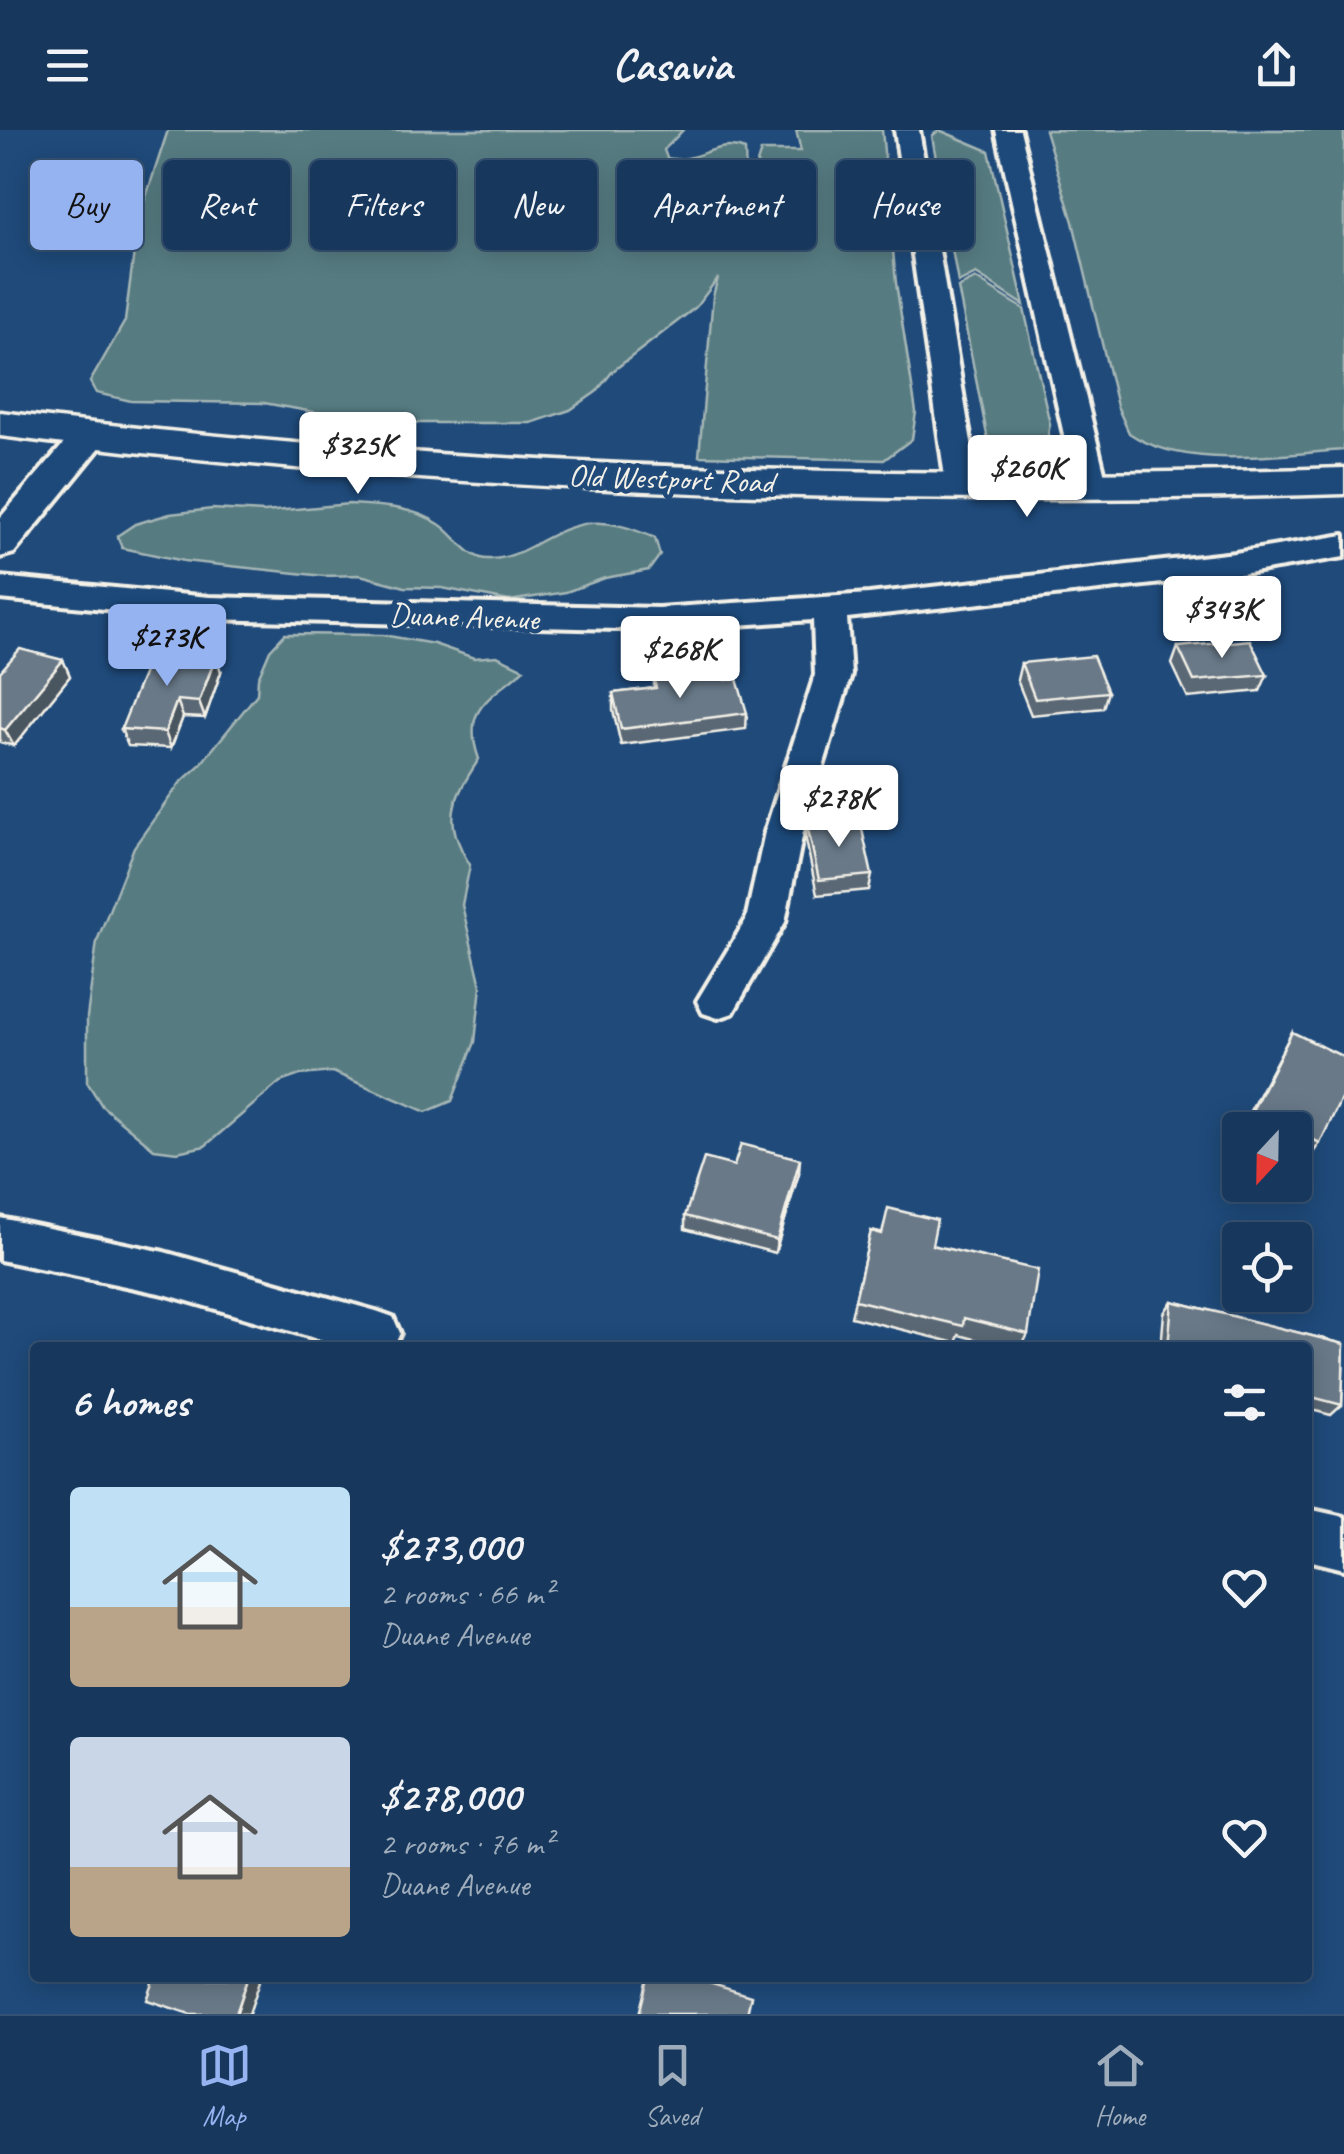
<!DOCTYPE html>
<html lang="en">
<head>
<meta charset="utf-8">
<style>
	:root { --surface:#17385c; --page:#244365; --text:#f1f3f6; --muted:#9eacbb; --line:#365272; --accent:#95b2f1 }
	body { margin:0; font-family:Caveat,sans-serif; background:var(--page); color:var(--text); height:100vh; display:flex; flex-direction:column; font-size:38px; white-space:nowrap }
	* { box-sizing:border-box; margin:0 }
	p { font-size:32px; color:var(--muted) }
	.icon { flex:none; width:55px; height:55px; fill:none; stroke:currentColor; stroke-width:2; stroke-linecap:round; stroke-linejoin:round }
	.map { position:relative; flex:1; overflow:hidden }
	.details { position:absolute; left:30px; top:1212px; width:1282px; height:640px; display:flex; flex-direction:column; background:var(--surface); border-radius:10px; box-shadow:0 5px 25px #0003,0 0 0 2px var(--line) }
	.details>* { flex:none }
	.hud { position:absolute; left:30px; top:30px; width:1285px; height:90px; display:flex; gap:20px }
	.needle { width:65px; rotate:202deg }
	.controls { position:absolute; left:1222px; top:982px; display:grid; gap:20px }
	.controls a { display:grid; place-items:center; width:90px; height:90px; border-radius:10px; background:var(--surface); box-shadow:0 5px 25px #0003,0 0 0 2px var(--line); font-size:50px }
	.price { position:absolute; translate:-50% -85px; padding:0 22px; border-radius:10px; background:#fff; color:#222; font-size:32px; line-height:65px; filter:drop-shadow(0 2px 5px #0008) }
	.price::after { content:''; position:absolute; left:50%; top:60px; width:30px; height:22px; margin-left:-15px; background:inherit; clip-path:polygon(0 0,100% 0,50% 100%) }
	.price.active { background:var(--accent); color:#111 }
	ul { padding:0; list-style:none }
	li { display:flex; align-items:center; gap:30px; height:250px; padding:0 40px }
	li span { display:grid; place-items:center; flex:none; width:280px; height:200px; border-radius:10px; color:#555 }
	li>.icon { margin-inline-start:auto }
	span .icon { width:120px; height:120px; fill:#fffc; stroke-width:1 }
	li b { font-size:42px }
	h2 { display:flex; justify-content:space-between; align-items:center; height:120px; padding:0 40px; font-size:42px }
	.chip { padding:0 35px; border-radius:10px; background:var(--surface); box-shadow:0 5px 25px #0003,0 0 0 2px var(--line); font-size:35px; line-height:90px }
	.chip.active { background:var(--accent); color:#111 }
	header { display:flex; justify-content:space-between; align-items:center; height:130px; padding:0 40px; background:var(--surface); font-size:45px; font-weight:600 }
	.menu { display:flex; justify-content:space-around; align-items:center; height:140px; border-top:2px solid var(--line); background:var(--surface); font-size:28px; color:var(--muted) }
	.menu a { display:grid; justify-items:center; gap:5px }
	.menu .active { color:var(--accent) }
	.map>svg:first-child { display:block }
	.green { fill:#577c82; stroke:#a6b6b5; stroke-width:2.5 }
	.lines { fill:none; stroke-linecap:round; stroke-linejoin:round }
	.minor-casing { stroke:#f4f1e8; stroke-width:8 }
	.tertiary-casing { stroke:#f4f1e8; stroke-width:8 }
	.secondary-casing { stroke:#f4f1e8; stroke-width:7 }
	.minor { fill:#1f4a7a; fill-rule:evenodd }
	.tertiary { fill:#1f4a7a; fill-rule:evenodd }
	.secondary { fill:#1f4a7a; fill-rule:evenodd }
	.wall { fill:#5a6875; stroke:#f4f1e8; stroke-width:2.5 }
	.shaded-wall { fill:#4a555f; stroke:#f4f1e8; stroke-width:2.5 }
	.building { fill:#697988; stroke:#f4f1e8; stroke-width:2.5 }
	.labels { text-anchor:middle; stroke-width:9; stroke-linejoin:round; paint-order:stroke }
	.far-street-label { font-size:32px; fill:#f4f1e8; stroke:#1f4a7a }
</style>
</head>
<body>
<header><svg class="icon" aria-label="menu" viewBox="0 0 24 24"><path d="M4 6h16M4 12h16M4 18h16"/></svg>Casavia<svg class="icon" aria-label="share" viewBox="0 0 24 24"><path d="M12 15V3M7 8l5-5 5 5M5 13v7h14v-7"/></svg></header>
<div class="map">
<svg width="1344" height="1884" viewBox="0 0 1344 1884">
	<rect width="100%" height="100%" fill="#1f4a7a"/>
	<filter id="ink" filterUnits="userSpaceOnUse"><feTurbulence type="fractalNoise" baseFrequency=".01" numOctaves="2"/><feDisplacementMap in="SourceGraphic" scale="20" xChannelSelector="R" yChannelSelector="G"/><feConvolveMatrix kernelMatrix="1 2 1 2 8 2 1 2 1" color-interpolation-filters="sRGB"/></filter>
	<g filter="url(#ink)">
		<path class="green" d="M168,0H683L664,20L667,28C696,35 717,8 745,20L746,47L734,104L761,21H801L796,0H882L896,153L916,282L912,309L884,330L699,326L713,166L718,148L696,177L613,241L596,262L570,280L531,293H415L341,287L264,273L131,271L96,263L90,252L125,191L138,91Z
			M939,0L989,21L1024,175L976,144L958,153L932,6Z
			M1045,0H1344V320C1280,324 1184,341 1129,303L1117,276L1073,92Z
			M976,149L1024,179L1050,294L1046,316C1026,335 1006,327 988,310L958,158Z
			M349,374C380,376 411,376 439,394C454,403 468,429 488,429C503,430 519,423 532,416C582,388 601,385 655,408L660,425L649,440L605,448L566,462L509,471L442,458L405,457L360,445L324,446L184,431L122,418L117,406L135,394L170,384L212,379L264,382Z
			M285,504L383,505L434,514L474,528L497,526L524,539C489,570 461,578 479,629C452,671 442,689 470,735L462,775L481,856L475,912L452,971L426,982L333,942L300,945L280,952L205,1016L177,1022L154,1019L102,976L87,952V887L97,811L134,717L180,653L200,635L257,564L258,548L270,520Z"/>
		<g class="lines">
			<g class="minor-casing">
				<path id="minor" d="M895,0H919L978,354L973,361H951L946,354Z
					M996,0H1020L1107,354L1102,361H1080L1075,354Z
					M1344,405V427L1235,445L847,488L851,545L803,702L785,792L733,883L718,888L703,883L697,871L746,790L765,702L815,545L813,490L658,500L209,489L0,469V447L209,467L658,478L869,464L1235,423Z
					M0,1088L164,1122L376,1181L393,1187L400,1203L393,1218H349L164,1164L0,1130Z
					M1308,1379L1344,1387V1439L1308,1430Z"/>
			</g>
			<g class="tertiary-casing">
				<path id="tertiary" d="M91,294L104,297L110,305L14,423L0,427V388L78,297Z"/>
			</g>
			<g class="secondary-casing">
				<path id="secondary" d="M0,282C445,338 896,352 1344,338V364C896,378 445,364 0,306Z"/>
			</g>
			<use href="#minor" class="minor"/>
			<use href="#tertiary" class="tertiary"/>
			<use href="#secondary" class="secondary"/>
		</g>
		<path class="wall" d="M1178,517L1267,545L1260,561L1188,568L1172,534Z
			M63,530L70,546L14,616L0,612V542Z
			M1021,533L1108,562L1103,578L1031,585L1017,550Z
			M221,542L205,588L183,587L171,618L128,616L121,599Z
			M654,550H726L747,583L746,599L621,615L613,580V563L654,558Z
			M807,694L872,745L869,760L817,765L806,710Z
			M1292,902L1320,1013L1310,1027L1295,1020V1000H1255L1243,994Z
			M734,1036L799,1043L775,1123L685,1099V1086Z
			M871,1101L932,1115L1028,1204L1021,1218H1007L959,1205L956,1213L851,1187Z
			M1172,1171L1344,1214L1342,1275L1331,1285L1308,1279V1218H1161L1164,1183Z"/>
		<path class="shaded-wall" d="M216,526L221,542L205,588L199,572Z
			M63,530L70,546L14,616L5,600Z
			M177,570L183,587L171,618L165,602Z
			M800,1029L799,1043L775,1123L777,1110Z
			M248,1848H261L249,1884H236Z"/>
		<path class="building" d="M1250,510L1267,545L1194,551L1178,517Z
			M20,519L63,530L5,600L0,598V542Z
			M152,522L216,526L199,572L177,570L165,602L121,599Z
			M1093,526L1108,562L1035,569L1021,533Z
			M724,541L726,550L737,549L747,583L621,599L613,563L656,558L654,550Z
			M860,690L872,745L819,750L807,694Z
			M1292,902L1344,927V963L1320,1013L1295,1001V1000L1252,981Z
			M741,1014L800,1029L777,1110L685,1086L704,1028L734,1036Z
			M888,1078L937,1090L932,1115L1038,1140L1028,1204L964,1188L963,1196L855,1170L871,1101L882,1104Z
			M1172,1171L1344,1214L1342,1275L1308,1266V1218H1168Z
			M155,1848H248L236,1884H190L147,1870Z
			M648,1848H693L751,1866L747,1884H639Z"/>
	</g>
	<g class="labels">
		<g class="far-street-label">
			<text transform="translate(671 348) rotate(2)" y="11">Old Westport Road</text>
			<text transform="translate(464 486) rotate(2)" y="11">Duane Avenue</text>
		</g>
	</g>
</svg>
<div class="controls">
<a><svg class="needle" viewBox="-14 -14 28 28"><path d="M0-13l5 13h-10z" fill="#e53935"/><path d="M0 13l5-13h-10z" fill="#9eacbb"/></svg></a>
<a><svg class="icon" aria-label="locate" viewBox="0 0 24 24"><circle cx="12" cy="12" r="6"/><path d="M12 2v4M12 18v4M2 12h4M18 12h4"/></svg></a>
</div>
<b class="price" style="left:358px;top:367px">$325K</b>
<b class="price" style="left:1027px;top:390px">$260K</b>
<b class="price" style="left:1222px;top:531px">$343K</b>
<b class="price active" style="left:167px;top:559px">$273K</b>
<b class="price" style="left:680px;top:571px">$268K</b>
<b class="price" style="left:839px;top:720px">$278K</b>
<div class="hud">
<a class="chip active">Buy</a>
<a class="chip">Rent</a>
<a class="chip">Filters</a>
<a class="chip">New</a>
<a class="chip">Apartment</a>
<a class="chip">House</a>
</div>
<section class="details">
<h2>6 homes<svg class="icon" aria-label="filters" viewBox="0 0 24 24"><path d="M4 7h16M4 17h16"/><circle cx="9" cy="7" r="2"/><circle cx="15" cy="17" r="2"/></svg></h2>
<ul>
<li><span style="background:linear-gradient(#bfe0f5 60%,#b9a48a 0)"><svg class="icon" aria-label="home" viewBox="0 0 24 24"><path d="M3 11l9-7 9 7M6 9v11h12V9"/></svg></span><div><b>$273,000</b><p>2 rooms · 66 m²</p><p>Duane Avenue</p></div><svg class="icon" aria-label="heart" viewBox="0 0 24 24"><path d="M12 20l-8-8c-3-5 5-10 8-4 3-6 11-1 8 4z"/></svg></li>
<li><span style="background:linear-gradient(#c9d6e8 65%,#b9a48a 0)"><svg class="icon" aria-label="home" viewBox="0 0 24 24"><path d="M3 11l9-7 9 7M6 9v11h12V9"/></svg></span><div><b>$278,000</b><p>2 rooms · 76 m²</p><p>Duane Avenue</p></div><svg class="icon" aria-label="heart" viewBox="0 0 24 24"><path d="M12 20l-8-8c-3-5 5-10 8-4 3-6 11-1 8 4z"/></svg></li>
</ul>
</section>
</div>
<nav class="menu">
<a class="active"><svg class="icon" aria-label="map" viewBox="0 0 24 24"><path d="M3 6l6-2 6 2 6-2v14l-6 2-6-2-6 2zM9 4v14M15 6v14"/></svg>Map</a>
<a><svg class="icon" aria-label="saved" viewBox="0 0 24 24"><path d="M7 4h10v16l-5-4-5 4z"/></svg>Saved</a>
<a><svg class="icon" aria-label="home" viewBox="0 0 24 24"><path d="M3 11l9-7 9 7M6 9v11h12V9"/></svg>Home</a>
</nav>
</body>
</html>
